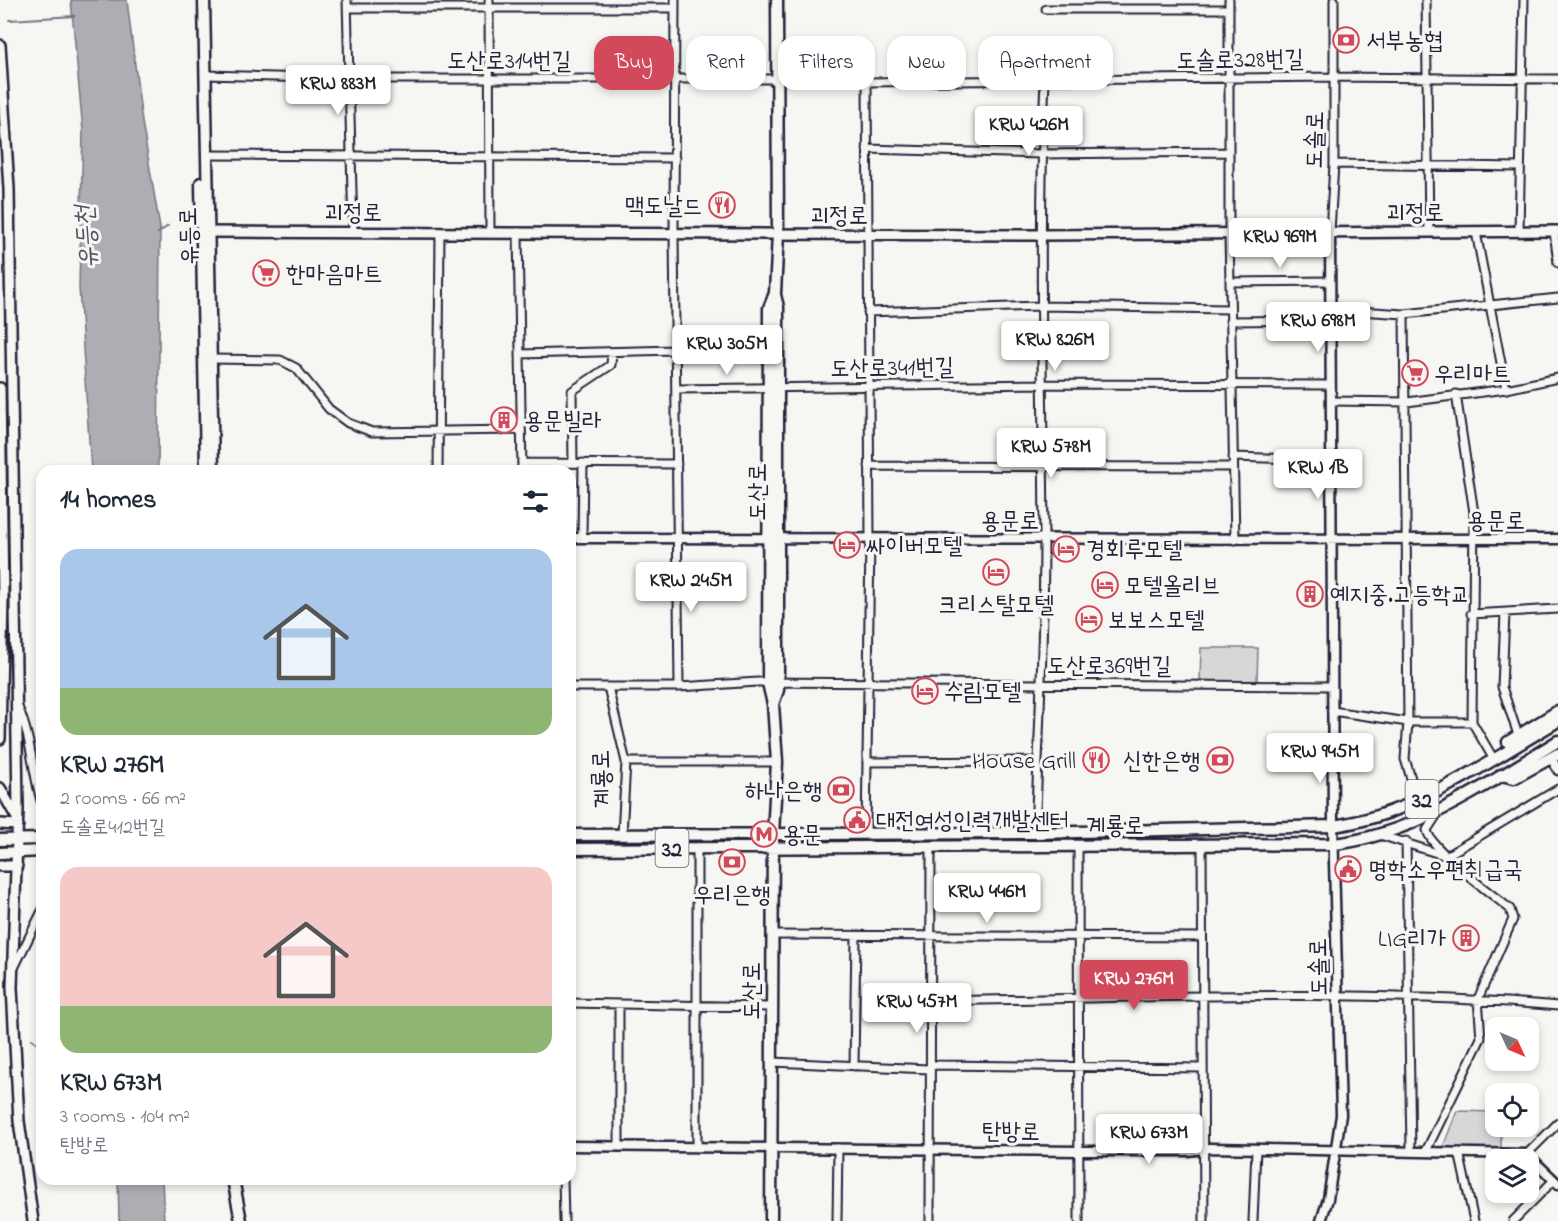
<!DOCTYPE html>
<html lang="en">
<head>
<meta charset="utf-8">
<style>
	:root { --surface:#fff; --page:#f6f6f7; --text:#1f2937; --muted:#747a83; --accent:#d1495b }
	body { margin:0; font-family:"Indie Flower","Poor Story",sans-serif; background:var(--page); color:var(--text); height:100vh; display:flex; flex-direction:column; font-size:22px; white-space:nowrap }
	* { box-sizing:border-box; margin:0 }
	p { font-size:20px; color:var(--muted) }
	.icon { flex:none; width:33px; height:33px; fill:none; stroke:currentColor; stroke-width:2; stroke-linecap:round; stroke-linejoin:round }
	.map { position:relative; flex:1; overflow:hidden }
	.drawer { position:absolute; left:36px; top:465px; width:540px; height:720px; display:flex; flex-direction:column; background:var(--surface); border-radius:18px; box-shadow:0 3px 9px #0003 }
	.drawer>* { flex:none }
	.top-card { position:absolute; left:594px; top:36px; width:570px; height:54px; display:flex; gap:12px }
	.needle { width:39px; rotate:134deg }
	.buttons { position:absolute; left:1485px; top:1017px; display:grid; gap:12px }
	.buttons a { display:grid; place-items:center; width:54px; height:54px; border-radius:12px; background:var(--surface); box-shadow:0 3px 9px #0003; font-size:30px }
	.price { position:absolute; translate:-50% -51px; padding:0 14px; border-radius:6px; background:#fff; color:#222; font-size:20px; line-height:39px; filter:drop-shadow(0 2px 3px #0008) }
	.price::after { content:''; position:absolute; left:50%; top:36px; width:18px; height:14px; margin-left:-9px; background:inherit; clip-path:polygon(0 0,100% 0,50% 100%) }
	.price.selected { background:var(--accent); color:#fff }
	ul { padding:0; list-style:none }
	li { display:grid; align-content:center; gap:12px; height:318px; padding:0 24px }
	li span { display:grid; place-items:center; height:186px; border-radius:18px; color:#555 }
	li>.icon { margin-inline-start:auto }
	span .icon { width:108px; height:108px; fill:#fffc; stroke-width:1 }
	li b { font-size:26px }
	h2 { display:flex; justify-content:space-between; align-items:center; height:72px; padding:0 24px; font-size:26px }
	.chip { padding:0 21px; border-radius:18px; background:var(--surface); box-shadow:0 3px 9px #0003; font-size:21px; line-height:54px }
	.chip.selected { background:var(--accent); color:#fff }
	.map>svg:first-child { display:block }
	.green { fill:#d7d7d7; stroke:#7c7c89; stroke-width:1.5 }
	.water { fill:#adadb3; stroke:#757583; stroke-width:1.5 }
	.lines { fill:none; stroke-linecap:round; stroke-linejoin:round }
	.stream { stroke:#757583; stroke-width:2 }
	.minor-casing { stroke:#22223b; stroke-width:11 }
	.tertiary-casing { stroke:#22223b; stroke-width:13 }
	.secondary-casing { stroke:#22223b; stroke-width:14 }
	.primary-casing { stroke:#22223b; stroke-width:15 }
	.minor { stroke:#f6f6f2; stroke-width:7 }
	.tertiary { stroke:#f6f6f2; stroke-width:8 }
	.secondary { stroke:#f6f6f2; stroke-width:9 }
	.primary { stroke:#f6f6f2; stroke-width:10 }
	.labels { text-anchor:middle; stroke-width:6; stroke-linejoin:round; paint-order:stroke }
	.shield { fill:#f6f6f2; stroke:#626272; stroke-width:1.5 }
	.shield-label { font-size:22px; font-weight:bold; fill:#22223b }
	.poi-label { font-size:24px; fill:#22223b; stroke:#f6f6f2; text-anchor:start }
	.street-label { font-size:24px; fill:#22223b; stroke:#f6f6f2 }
	.water-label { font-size:26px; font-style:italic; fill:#535365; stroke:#f6f6f2 }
</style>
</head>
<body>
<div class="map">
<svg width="1558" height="1221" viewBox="0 0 1558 1221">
	<rect width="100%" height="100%" fill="#f6f6f2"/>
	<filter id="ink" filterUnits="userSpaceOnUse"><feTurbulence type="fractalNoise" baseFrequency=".0167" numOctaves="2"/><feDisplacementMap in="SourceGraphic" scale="12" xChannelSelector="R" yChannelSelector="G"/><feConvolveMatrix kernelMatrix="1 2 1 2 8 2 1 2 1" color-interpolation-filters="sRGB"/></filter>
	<g filter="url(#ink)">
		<path class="green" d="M1201,648H1258L1257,680L1250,686H1206L1200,682Z
			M1457,1111L1495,1112L1496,1126L1501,1127V1149L1443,1147Z"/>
		<path class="water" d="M71,0H127L142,122L160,228L158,471H91L79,287L83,131Z
			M118,1179H162L164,1221H119Z"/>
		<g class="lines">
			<path class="stream" d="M9,20L75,16
				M158,233L168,226
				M32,1039L42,1047"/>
			<g class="minor-casing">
				<path id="minor" d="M347,0L353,231
					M489,0L490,231
					M675,0L674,233L679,687
					M1229,0V233L1235,540
					M1426,0L1429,231
					M348,8H675
					M1046,9H1229
					M205,75L349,79H777
					M867,149L1041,154L1229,152
					M207,155L675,158
					M1334,164L1520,167
					M1519,231L1524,0
					M1554,231L1558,263
					M518,232L522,471
					M1330,232L1334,164V0
					M1476,232L1506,389
					M1230,282L1330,281
					M1331,309L1404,314L1558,298
					M868,312L1041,306L1230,309
					M1404,314L1408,722L1405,759L1418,801
					M1230,321L1331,320
					M520,354L676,350
					M212,359L280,360L296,368L329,409L348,423L372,432L521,430
					M676,389L1040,384L1331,385
					M1456,394L1474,513L1472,722L1493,758
					M1331,401L1407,402L1506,389L1558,378
					M1233,457L1331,460
					M522,463L677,464
					M573,463L572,391L611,365L612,352
					M869,466L1233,467
					M438,471L440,232
					M582,538L583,463
					M1505,613L1502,687L1518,735
					M1471,614L1558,609
					M570,687H679L758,682L1332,686
					M608,687L626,762L622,835
					M18,707C32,739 32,772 42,804
					M1332,711L1408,722H1472
					M626,762H777
					M867,762L1038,761
					M1035,833C1039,735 1044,636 1044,538C1043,385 1038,233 1045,80
					M866,834L870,539L867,82L1334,77L1558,79
					M1380,835L1443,855
					M1406,841L1411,1151
					M1078,846L1079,1221
					M1202,846L1204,1221
					M1446,856L1558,789
					M773,935L1202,937
					M14,968L42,911
					M930,1001C1139,998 1349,988 1558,1006
					M570,1003L772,1007
					M772,1062L929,1069L934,1065L1203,1068
					M854,1066L856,936
					M619,1146V1005
					M697,1147V848
					M1426,1151L1481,1038L1478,999L1513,919L1510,909C1493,895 1430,849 1427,830L1438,813
					M1459,1152L1474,1221
					M1527,1154L1558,1123
					M563,1179L564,1221
					M837,1221L838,1148
					M930,1221L931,847
					M1253,1221L1256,1149
					M1513,1221L1554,1180"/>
			</g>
			<g class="tertiary-casing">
				<path id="tertiary" d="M570,538L1558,539
					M1551,758L1558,770
					M570,1146L1079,1151H1188L1210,1148L1527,1154L1558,1184
					M1321,1221L1328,1199L1341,1115L1333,826L1330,232"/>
			</g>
			<g class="secondary-casing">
				<path id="secondary" d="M0,45L9,189L18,809L12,987L19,1121L33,1221
					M202,232L1042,235L1558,231
					M0,388L3,598L0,739
					M0,788L17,818
					M0,824L18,825
					M0,866H17"/>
			</g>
			<g class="primary-casing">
				<path id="primary" d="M204,0L213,471
					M201,183L206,471
					M773,704L778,690V307L775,295
					M1508,742L1558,711
					M1501,775L1514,778L1558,754
					M570,835L1035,833L1333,826C1416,815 1487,762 1558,721
					M0,840L42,839
					M570,849L1335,844C1419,833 1487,784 1558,741
					M0,853L42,851
					M233,1179L241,1221
					M771,1221L773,834L777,762L773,704L768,683L769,308L775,293L778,234L777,0"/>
			</g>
			<use href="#minor" class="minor"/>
			<use href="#tertiary" class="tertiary"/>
			<use href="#secondary" class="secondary"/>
			<use href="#primary" class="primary"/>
		</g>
	</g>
	<defs>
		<g id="bank-ring" transform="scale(1.35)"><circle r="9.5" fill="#f6f6f2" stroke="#d1495b" stroke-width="1.5"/><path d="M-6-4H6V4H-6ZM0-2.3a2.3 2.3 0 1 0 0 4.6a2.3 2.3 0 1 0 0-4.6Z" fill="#d1495b"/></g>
		<g id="restaurant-ring" transform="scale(1.35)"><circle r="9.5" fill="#f6f6f2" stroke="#d1495b" stroke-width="1.5"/><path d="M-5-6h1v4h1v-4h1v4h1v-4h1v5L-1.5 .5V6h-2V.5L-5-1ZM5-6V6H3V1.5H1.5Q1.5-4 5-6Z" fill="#d1495b"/></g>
		<g id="supermarket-ring" transform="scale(1.35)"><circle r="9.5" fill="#f6f6f2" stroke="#d1495b" stroke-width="1.5"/><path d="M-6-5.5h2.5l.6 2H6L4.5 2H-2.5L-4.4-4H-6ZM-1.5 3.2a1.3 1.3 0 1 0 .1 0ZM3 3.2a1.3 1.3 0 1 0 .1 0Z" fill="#d1495b"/></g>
		<g id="building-ring" transform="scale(1.35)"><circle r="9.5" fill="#f6f6f2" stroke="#d1495b" stroke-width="1.5"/><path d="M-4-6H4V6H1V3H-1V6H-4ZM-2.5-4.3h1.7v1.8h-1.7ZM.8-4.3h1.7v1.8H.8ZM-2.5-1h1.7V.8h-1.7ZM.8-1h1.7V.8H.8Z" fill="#d1495b"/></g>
		<g id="hotel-ring" transform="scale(1.35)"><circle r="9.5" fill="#f6f6f2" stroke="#d1495b" stroke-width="1.5"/><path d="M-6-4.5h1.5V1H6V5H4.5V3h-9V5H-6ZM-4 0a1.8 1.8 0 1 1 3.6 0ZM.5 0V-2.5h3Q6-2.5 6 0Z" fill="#d1495b"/></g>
		<g id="civic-ring" transform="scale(1.35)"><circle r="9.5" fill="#f6f6f2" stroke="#d1495b" stroke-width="1.5"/><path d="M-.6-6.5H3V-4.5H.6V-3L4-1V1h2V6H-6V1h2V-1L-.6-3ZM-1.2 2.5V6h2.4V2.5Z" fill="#d1495b"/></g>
		<g id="metro-ring" transform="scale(1.35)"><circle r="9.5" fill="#f6f6f2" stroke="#d1495b" stroke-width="1.5"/><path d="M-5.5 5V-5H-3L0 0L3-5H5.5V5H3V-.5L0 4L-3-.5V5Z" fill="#d1495b"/></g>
	</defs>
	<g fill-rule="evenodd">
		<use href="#bank-ring" x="1346" y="40"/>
		<use href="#restaurant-ring" x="722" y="205"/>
		<use href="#supermarket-ring" x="266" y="273"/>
		<use href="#supermarket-ring" x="1415" y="373"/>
		<use href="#building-ring" x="504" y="420"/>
		<use href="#hotel-ring" x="847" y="545"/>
		<use href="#hotel-ring" x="1066" y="549"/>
		<use href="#hotel-ring" x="996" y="572"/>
		<use href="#hotel-ring" x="1105" y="585"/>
		<use href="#building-ring" x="1310" y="594"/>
		<use href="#hotel-ring" x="1089" y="619"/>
		<use href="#hotel-ring" x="925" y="691"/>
		<use href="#restaurant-ring" x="1096" y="760"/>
		<use href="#bank-ring" x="1220" y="760"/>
		<use href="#bank-ring" x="841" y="790"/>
		<use href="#civic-ring" x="857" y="820"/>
		<use href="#metro-ring" x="764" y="834"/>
		<use href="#bank-ring" x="732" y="862"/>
		<use href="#civic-ring" x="1348" y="869"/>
		<use href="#building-ring" x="1466" y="938"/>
	</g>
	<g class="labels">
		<g class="shield">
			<rect x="1405.5" y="780" width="33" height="38" rx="4.5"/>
			<rect x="655.5" y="829" width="33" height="38" rx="4.5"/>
		</g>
		<g class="shield-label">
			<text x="1422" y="807">32</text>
			<text x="672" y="856">32</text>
		</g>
		<g class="poi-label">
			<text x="1366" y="48">서부농협</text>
			<text x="702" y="213" text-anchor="end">맥도날드</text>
			<text x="286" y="281">한마음마트</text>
			<text x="1434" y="381">우리마트</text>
			<text x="524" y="428">용문빌라</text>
			<text x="866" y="553">싸이버모텔</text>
			<text x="1086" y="557">경회루모텔</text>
			<text x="1124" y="593">모텔올리브</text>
			<text x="1330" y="602">예지중.고등학교</text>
			<text x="996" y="612" text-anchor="middle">크리스탈모텔</text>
			<text x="1108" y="627">보보스모텔</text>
			<text x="944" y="699">수림모텔</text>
			<text x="1076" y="768" text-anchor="end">House Grill</text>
			<text x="1200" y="768" text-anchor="end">신한은행</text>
			<text x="822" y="798" text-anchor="end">하나은행</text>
			<text x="876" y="828">대전여성인력개발센터</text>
			<text x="783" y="842">용문</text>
			<text x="1368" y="877">명학소우편취급국</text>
			<text x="732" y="902" text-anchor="middle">우리은행</text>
			<text x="1446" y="946" text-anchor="end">LIG리가</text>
		</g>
		<g class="street-label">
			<text transform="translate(1240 59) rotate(-1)" y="8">도솔로328번길</text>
			<text x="509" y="68">도산로314번길</text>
			<text transform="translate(1314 140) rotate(-89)" y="8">도솔로</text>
			<text x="353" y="220">괴정로</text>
			<text x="1415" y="220">괴정로</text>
			<text x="839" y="223">괴정로</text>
			<text transform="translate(188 236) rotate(-91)" y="8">유등로</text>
			<text transform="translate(892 367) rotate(-1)" y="8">도산로341번길</text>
			<text transform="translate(757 492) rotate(-90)" y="8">도산로</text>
			<text x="1010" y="528">용문로</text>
			<text x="1496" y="528">용문로</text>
			<text x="1109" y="673">도산로369번길</text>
			<text transform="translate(601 779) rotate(-92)" y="8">계룡로</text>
			<text x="1115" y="833">계룡로</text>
			<text transform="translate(1318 967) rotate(-91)" y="8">도솔로</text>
			<text transform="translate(751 991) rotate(-90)" y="8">도산로</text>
			<text transform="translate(1011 1131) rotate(1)" y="8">탄방로</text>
		</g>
		<g class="water-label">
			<text transform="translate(85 237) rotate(-94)" y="9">유등천</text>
		</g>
	</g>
</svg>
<div class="buttons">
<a><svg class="needle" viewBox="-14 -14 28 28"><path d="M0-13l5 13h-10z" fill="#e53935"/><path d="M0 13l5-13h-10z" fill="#747a83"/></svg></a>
<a><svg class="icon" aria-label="locate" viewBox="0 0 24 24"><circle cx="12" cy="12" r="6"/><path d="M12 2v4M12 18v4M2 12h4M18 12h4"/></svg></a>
<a><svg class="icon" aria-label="layers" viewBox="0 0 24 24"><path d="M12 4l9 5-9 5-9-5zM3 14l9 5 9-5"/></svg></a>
</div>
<b class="price" style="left:338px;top:116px">KRW 883M</b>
<b class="price" style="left:1029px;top:157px">KRW 426M</b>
<b class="price" style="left:1280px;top:269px">KRW 969M</b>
<b class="price" style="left:1318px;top:353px">KRW 698M</b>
<b class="price" style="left:1055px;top:372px">KRW 826M</b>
<b class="price" style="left:727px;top:376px">KRW 305M</b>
<b class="price" style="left:1051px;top:479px">KRW 578M</b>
<b class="price" style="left:1318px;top:500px">KRW 1B</b>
<b class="price" style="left:691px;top:613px">KRW 245M</b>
<b class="price" style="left:1320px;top:784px">KRW 945M</b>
<b class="price" style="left:987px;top:924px">KRW 446M</b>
<b class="price selected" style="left:1134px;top:1011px">KRW 276M</b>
<b class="price" style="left:917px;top:1034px">KRW 457M</b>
<b class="price" style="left:1149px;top:1165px">KRW 673M</b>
<div class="top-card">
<a class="chip selected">Buy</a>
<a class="chip">Rent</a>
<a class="chip">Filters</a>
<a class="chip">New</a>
<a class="chip">Apartment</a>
</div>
<section class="drawer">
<h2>14 homes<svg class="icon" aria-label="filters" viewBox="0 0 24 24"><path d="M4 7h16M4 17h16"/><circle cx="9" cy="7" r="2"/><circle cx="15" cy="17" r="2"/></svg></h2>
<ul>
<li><span style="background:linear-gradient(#a9c7e8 75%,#8fb573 0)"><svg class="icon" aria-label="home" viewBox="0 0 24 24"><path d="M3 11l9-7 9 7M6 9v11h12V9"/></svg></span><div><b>KRW 276M</b><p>2 rooms · 66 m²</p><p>도솔로412번길</p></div></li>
<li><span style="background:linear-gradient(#f6c9c9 75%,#8fb573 0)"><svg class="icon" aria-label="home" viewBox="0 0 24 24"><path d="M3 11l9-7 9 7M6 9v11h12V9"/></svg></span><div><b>KRW 673M</b><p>3 rooms · 104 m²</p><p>탄방로</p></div></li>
</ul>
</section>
</div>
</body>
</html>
